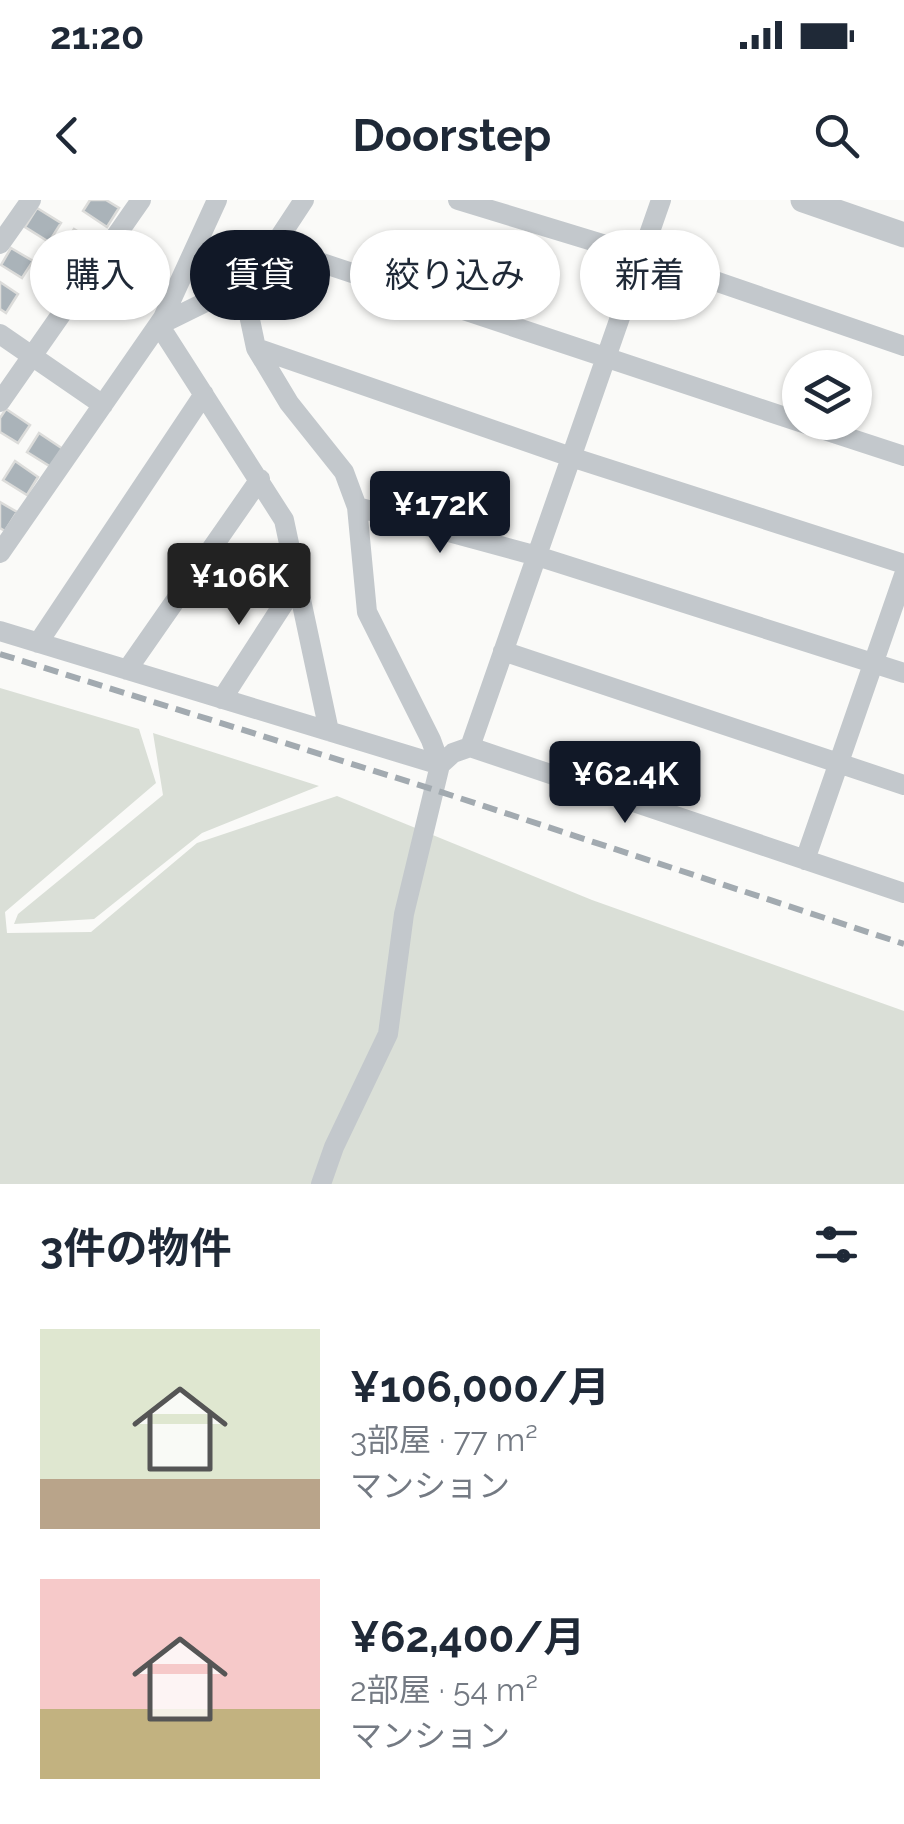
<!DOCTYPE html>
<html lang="ja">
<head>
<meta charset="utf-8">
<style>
	:root { --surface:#fff; --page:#f6f6f7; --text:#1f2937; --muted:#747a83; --accent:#111827 }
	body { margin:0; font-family:Raleway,"Noto Sans JP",sans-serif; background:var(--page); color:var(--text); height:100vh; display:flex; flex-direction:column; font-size:38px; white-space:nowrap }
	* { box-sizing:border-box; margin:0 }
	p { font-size:32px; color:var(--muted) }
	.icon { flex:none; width:55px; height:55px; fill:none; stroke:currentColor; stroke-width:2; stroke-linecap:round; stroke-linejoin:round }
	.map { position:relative; height:984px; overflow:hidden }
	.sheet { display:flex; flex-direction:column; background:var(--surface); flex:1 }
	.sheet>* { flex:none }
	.guide { position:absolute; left:30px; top:30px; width:845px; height:90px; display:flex; gap:20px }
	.controls { position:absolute; left:782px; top:150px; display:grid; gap:20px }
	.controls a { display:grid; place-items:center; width:90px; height:90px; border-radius:50%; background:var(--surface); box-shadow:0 2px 8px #0004; font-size:50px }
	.price { position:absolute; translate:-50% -85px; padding:0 22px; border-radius:10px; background:var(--accent); color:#fff; font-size:32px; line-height:65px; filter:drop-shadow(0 2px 5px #0008) }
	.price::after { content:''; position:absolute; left:50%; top:60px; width:30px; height:22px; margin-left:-15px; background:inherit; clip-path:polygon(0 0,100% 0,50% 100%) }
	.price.current { background:#222; color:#fff }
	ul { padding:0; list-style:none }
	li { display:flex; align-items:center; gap:30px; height:250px; padding:0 40px }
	li span { display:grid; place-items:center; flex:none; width:280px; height:200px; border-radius:0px; color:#555 }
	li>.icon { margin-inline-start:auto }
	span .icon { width:120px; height:120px; fill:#fffc; stroke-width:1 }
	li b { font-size:42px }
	h2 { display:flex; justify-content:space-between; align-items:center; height:120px; padding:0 40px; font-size:42px }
	.chip { padding:0 35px; border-radius:45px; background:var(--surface); box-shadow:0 2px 8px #0004; font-size:35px; line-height:90px }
	.chip.current { background:var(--accent); color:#fff }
	.status { display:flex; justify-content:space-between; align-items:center; height:70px; padding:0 50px; background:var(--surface); direction:ltr }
	.status svg { height:28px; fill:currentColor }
	header { display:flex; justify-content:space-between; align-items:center; height:130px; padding:0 40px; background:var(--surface); font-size:45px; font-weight:700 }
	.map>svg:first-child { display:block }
	.green { fill:#dadfd7 }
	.building { fill:#aab3b9; stroke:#dcdcda; stroke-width:2.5 }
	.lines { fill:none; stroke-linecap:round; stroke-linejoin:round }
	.minor { stroke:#c3c8cc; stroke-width:20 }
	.tertiary { stroke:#c3c8cc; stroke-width:25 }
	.rail { stroke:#a2aab0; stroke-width:6; stroke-dasharray:15 8; stroke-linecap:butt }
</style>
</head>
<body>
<div class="status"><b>21:20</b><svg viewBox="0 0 49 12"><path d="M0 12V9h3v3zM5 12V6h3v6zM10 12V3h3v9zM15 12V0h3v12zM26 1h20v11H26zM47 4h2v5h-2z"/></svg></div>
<header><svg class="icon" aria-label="back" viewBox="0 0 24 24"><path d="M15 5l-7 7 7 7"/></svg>Doorstep<svg class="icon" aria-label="search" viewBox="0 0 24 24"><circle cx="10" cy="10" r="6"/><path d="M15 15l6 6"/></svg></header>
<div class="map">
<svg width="904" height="984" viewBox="0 0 904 984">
	<rect width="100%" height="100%" fill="#fafaf8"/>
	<path class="green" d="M0,488L139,529L156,583L5,712L7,733L91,732L197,643L337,596L592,700L904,811V984H0Z
		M153,533L319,586L202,633L94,719L14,724L18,714L163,595Z"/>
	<path class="building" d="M90,0H106L119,8L107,27L83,11Z
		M37,8L61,23L49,42L25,27Z
		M74,29L98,44L86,63L62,47Z
		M11,48L33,61L22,78L1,65Z
		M48,60L72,75L60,94L36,79Z
		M0,82L18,94L6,113L0,109Z
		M6,209L30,225L18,243L0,232V218Z
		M39,233L63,249L51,267L27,252Z
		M15,261L38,277L27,295L3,280Z
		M0,302L17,312L5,331L0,328Z"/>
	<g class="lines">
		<path class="minor" d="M304,0L250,82L249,115L256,148L289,203L344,272L357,307L367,412L431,540L440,565
			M458,0L642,56L904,146
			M0,44L31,0
			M274,47L800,222
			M249,88L222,94L159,125L284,320L329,531
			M0,134L103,205
			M256,148L571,257L904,364
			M0,202L141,0
			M800,222L904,256
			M357,307L537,356L904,473
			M0,353L163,118L217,0
			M0,431L440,565
			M38,443L204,194
			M503,451L904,585
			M127,470L260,279
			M222,499L297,383
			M470,547L661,0
			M805,660L904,375
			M321,984L334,947L388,834L404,714L440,565L453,553L470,547L904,693"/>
		<path class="tertiary" d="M803,0L904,35"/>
		<path class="rail" d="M0,454L432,589L904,744"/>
	</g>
</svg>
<div class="controls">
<a><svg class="icon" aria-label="layers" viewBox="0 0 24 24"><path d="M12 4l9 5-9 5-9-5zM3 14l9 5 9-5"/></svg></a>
</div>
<b class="price" style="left:440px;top:356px">¥172K</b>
<b class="price current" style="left:239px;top:428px">¥106K</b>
<b class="price" style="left:625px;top:626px">¥62.4K</b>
<div class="guide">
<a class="chip">購入</a>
<a class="chip current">賃貸</a>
<a class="chip">絞り込み</a>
<a class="chip">新着</a>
</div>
</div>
<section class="sheet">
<h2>3件の物件<svg class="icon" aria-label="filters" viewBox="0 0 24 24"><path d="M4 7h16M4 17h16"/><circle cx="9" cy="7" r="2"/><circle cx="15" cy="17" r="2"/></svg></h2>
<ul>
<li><span style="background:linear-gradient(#dfe7d0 75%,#b9a48a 0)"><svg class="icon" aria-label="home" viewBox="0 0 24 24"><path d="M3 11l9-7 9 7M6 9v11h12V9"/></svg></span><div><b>¥106,000/月</b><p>3部屋 · 77 m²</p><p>マンション</p></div></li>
<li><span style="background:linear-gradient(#f6c9c9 65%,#c2b280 0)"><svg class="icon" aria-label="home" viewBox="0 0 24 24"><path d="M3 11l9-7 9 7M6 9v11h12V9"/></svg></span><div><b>¥62,400/月</b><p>2部屋 · 54 m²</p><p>マンション</p></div></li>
</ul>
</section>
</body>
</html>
